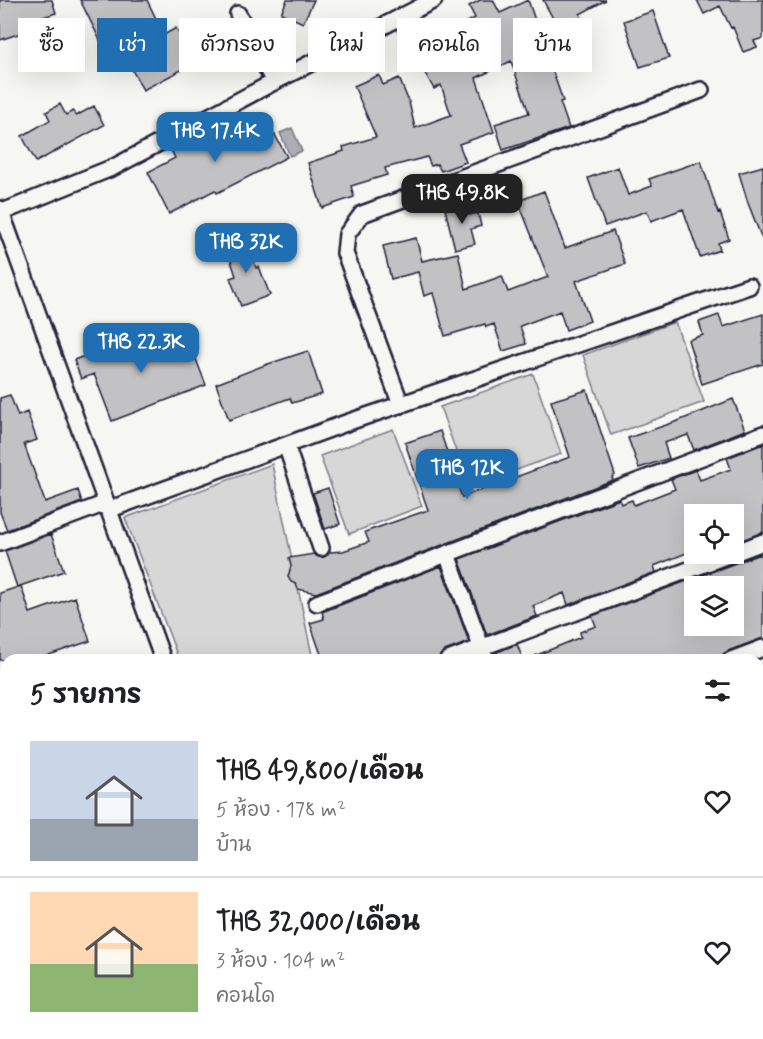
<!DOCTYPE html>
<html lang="th">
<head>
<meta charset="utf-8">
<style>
	:root { --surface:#fff; --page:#f6f6f6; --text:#202124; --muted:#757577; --line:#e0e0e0; --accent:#1f6fb2 }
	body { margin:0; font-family:Mynerve,"Playpen Sans Thai",sans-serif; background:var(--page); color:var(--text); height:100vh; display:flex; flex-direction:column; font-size:22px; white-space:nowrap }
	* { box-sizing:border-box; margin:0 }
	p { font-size:20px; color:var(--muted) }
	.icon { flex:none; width:33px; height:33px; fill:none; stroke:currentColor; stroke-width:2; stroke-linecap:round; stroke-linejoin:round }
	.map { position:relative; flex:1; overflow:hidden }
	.panel { position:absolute; left:0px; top:654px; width:764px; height:386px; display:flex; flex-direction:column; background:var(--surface); border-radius:18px 18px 0 0; box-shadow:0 6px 24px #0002 }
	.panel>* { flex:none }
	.top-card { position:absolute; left:18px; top:18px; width:728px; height:54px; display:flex; gap:12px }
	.tools { position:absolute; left:684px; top:504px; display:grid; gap:12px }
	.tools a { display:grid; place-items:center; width:60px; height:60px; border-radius:0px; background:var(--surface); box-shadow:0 6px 24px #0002; font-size:30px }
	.price { position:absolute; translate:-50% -51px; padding:0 14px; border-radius:12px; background:var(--accent); color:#fff; font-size:20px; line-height:39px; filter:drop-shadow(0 2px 3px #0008) }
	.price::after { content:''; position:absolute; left:50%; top:36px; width:18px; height:14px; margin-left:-9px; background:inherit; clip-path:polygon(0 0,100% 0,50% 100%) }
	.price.active { background:#222; color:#fff }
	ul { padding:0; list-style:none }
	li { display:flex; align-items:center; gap:18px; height:150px; padding:0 30px }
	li+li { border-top:2px solid var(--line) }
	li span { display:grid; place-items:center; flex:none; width:168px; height:120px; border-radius:0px; color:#555 }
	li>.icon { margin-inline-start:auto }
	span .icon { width:72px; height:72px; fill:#fffc; stroke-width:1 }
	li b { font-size:26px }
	h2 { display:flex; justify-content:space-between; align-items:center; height:72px; padding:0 30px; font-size:26px }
	.pill { padding:0 21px; border-radius:0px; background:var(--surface); box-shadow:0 6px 24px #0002; font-size:21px; line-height:54px }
	.pill.active { background:var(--accent); color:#fff }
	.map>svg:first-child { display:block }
	.green { fill:#d7d7d7; stroke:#7c7c89; stroke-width:1.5 }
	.water { fill:#adadb3; stroke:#757583; stroke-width:1.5 }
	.building { fill:#c2c2c4; stroke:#22223b; stroke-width:1.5; fill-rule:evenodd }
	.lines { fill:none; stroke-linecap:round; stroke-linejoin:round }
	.minor-casing { stroke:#22223b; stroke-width:20 }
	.minor { stroke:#f6f6f2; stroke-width:15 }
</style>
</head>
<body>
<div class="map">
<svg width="763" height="1039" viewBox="0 0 763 1039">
	<rect width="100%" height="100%" fill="#f6f6f2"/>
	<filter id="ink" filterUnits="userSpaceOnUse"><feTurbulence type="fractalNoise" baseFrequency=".0167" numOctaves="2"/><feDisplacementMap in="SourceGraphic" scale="12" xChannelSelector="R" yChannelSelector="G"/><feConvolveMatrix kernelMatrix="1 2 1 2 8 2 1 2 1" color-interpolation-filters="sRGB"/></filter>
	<g filter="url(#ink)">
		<path class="green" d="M675,322L704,402L611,435L583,355Z
			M533,374L561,454L469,487L440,407Z
			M393,429L422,506L349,534L320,456Z
			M272,464L313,660H179L125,518Z"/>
		<path class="water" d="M292,128L302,151L290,156L280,133Z"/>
		<path class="building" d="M0,0H52L56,13L27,22L30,30L0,40Z
			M80,0H147L164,35L176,28L195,63L143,90L117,42L104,48Z
			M287,0H314L303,23L281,13Z
			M480,0H493L500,13L528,0L563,101L560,102L569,128L503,150L495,124L529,113L511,61L476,78L494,132L459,144L466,162L441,171L437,164L431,166L427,157L385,168L387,175L351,186L354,197L322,208L308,163L344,151L343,147L376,137L354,86L379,75L383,85L399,78L409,102L415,128L451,115L441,85L434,89L417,59L413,62L398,32L417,23L435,58L468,39L461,25L475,18L469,6Z
			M543,0H606L580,14L590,32L567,44Z
			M697,0H763V38L754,41L757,47L743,52L733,27L731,28L720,6L704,14Z
			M653,11L669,58L640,67L624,21Z
			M60,104L66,115L73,111L76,116L94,106L104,125L36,162L22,136L50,120L46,112Z
			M227,118L235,134L260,121L269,138L275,135L287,157L217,193L215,190L169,214L148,172L175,158L171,150L201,136L199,133Z
			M701,161L718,213L720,212L729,239L718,243L720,250L700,257L683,209L651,221L647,211L605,226L588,178L618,167L628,195L652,186L649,179Z
			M763,166V239H762L748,203L739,173Z
			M544,191L565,248L613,231L625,264L576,281L590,321L566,330L560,311L520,326L526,344L503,351L494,324L486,327L485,324L445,336L433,293L424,296L418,272L391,279L383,246L416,238L422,261L458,253L466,289L502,276L508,292L548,277L518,201Z
			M467,204L469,215L478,213L481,226L471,229L475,244L455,249L445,209Z
			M247,239L256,268L259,267L270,295L241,306L230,278L236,276L226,246Z
			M763,314V364L702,384L688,340L703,335L699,322L719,315L723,327Z
			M168,328L181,359L194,354L206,385L112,421L94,374L81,379L74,360L113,345L115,348Z
			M308,351L322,394L292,403L290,398L229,420L216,384L265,365Z
			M587,390L615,475L612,477L613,480L316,593L298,589L296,584L291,582L288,577L291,566L289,558L314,554L319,557H324L330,552L343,551L369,542L365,532L428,510L405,443L440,431L462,497L570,457L551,401Z
			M10,395L18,416L27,412L37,440L24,444L45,502L78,490L82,502L7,530L0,512V398Z
			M733,399L745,430L694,450L688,435L664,443L669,458L639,468L628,438L678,421Z
			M763,444V532L734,543V514H694V550L654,566L656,572L568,605L564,593L533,606L537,616L487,635L459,559L620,499L621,504L632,500L634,505L675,489L671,479L696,470L700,480L731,469L727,458Z
			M328,488L340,524L325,529L313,493Z
			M51,534L64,571L17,587L5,551Z
			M760,554L763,562V638L728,651L723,654L721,660H525L581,637L580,632L596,626L592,616ZM694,586H734V626H694Z
			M441,566L469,642L445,651L439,658L432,660H323L310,623L324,619L322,612Z
			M21,586L30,613L75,597L90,641L43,657L44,660H0V593Z
			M517,644L523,660H498L495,653Z"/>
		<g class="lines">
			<g class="minor-casing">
				<path id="minor" d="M238,14L274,82
					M0,209L163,660
					M0,213L114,167L274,82L434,0
					M401,405L345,253L347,234L362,214L701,90
					M286,445L321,548
					M108,510L346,423L749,286
					M0,543L106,503
					M734,553L763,542
					M447,554L486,660
					M317,603L763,434
					M448,660L731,554
					M731,660L763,648
					M758,762L763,760
					M0,794L6,791
					M758,872L763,870
					M758,981L763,979
					M0,992L6,1009
					M15,1034L17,1039
					M276,1034L277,1039
					M605,1039L620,1034"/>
			</g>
			<use href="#minor" class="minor"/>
		</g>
	</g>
</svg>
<div class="tools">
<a><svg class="icon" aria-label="locate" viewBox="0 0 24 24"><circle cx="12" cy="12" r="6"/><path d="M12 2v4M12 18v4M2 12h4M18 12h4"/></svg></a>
<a><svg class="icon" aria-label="layers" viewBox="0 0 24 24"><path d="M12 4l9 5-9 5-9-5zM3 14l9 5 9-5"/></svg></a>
</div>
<b class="price" style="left:215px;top:163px">THB 17.4K</b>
<b class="price active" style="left:462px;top:225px">THB 49.8K</b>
<b class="price" style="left:246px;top:274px">THB 32K</b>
<b class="price" style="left:141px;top:374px">THB 22.3K</b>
<b class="price" style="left:467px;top:500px">THB 12K</b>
<div class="top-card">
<a class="pill">ซื้อ</a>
<a class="pill active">เช่า</a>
<a class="pill">ตัวกรอง</a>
<a class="pill">ใหม่</a>
<a class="pill">คอนโด</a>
<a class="pill">บ้าน</a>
</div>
<section class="panel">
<h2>5 รายการ<svg class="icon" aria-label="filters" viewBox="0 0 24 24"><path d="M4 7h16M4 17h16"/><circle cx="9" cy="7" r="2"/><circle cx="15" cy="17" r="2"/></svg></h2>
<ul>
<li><span style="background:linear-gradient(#c9d6e8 65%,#9aa5b1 0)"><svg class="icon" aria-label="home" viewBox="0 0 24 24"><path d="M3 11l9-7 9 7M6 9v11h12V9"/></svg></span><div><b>THB 49,800/เดือน</b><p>5 ห้อง · 178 m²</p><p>บ้าน</p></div><svg class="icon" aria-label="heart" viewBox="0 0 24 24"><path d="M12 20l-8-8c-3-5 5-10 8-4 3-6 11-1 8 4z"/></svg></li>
<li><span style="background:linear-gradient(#ffd9b3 60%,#8fb573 0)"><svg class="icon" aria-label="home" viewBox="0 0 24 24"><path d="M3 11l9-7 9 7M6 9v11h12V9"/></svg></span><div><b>THB 32,000/เดือน</b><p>3 ห้อง · 104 m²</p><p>คอนโด</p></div><svg class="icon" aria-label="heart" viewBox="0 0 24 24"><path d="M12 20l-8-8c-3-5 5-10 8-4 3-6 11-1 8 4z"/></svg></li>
</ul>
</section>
</div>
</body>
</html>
